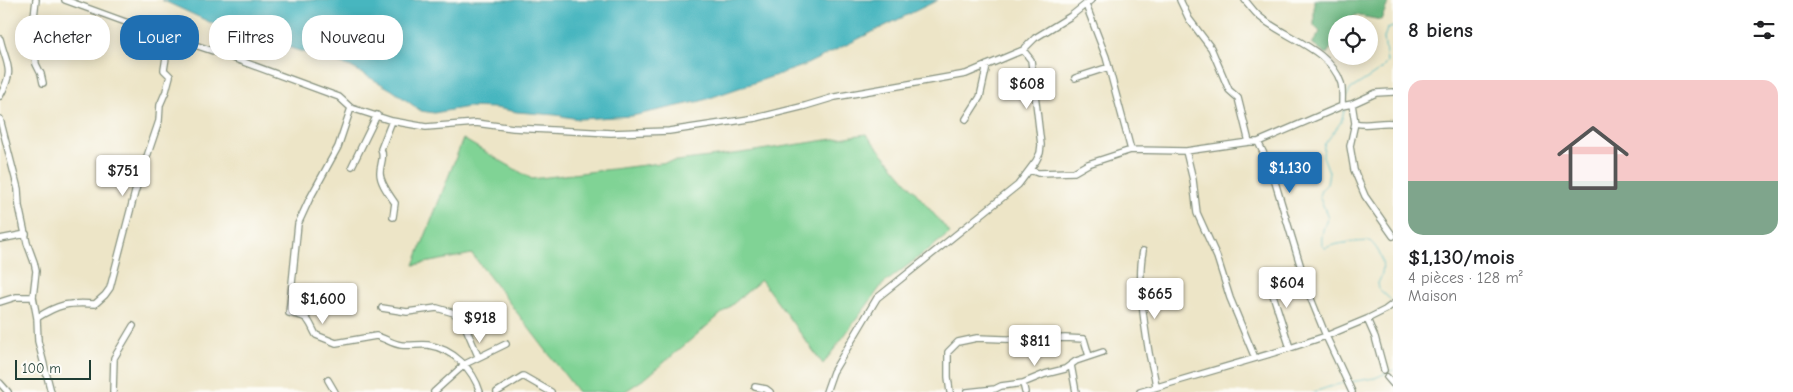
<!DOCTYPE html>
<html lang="fr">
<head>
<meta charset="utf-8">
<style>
	:root { --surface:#fff; --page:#f6f6f6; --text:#202124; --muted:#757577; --line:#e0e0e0; --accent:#1f6fb2 }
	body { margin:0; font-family:"Comic Neue",sans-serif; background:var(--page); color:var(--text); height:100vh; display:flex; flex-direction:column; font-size:19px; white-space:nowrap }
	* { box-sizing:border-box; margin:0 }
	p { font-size:16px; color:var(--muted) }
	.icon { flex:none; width:28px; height:28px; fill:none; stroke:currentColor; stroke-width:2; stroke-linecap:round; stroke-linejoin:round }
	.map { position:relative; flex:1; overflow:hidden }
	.details { display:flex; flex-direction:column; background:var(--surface); width:400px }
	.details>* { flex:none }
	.banner { position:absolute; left:15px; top:15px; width:475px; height:45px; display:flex; gap:10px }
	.controls { position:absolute; left:1328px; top:15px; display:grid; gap:10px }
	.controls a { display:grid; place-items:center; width:50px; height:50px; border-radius:50%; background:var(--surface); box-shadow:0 2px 12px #0003; font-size:25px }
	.scale { position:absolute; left:15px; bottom:12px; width:76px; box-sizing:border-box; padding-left:5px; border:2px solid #1f3d34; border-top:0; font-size:14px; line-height:18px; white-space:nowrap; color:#1f3d34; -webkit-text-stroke:4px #fdfcf7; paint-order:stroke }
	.price { position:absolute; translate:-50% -42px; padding:0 11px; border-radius:5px; background:#fff; color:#222; font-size:16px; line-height:32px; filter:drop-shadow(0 1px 2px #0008) }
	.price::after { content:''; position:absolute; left:50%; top:30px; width:15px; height:11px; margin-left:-8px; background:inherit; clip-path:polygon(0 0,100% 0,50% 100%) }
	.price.selected { background:var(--accent); color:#fff }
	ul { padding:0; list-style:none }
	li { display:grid; align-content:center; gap:10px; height:265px; padding:0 15px }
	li+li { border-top:1px solid var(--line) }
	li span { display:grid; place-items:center; height:155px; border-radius:15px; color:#555 }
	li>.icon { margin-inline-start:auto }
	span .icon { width:90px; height:90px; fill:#fffc; stroke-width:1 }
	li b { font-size:21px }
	h2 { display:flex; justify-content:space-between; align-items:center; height:60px; padding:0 15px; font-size:21px }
	.tag { padding:0 18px; border-radius:20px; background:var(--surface); box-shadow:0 2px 12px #0003; font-size:18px; line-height:45px }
	.tag.selected { background:var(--accent); color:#fff }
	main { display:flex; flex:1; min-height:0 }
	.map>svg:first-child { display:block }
	.green { fill:#80d395; stroke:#508864 }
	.forest { fill:#68b57e; stroke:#447959 }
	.water { fill:#47b6bf; stroke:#337a7a }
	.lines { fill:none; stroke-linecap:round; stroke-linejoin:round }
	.stream { stroke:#47b6bf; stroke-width:1 }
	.minor-casing { stroke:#86917e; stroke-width:8 }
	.minor { stroke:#fff; stroke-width:5.5 }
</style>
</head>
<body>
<main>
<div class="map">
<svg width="1393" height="392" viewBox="0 0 1393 392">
	<rect width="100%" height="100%" fill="#fdfcf7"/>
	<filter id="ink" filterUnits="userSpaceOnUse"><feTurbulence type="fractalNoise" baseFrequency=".02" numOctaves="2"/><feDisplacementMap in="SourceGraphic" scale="10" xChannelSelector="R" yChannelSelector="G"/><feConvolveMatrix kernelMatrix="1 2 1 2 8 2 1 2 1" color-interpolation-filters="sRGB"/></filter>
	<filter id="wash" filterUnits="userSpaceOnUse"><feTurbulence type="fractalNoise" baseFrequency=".0096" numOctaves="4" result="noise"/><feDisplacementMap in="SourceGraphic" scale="20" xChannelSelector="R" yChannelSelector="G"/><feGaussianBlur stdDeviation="1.12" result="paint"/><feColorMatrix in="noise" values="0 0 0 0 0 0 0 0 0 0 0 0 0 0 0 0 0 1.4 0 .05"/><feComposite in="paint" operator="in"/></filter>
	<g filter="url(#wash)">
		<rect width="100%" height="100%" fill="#ede5c7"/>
		<path class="green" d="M866,134L950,233L882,285L823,364L761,280L647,377L624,392H578L472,254L414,265L463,139L532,179L741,153Z"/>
		<path class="forest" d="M1314,0H1388L1389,1L1381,20L1355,15L1349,24H1336V41L1326,55L1312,44L1320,32L1314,26Z"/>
		<path class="water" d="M162,0H938L803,66L701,101L632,116L578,119L556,115L517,112L495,108L468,107L434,113L421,111L392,90L351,67L265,40L249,38L231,32Z"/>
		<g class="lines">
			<path class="stream" d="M1345,102L1346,97L1351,89L1382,69L1387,62L1384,38L1387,29L1393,27
				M1345,108L1341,122L1324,145L1323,156L1329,172L1327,184L1321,190L1319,196L1328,217C1323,229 1321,233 1322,246L1325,248C1339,242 1355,242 1370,241C1382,252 1387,268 1378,283L1379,289L1392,301
				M1350,382L1375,378L1393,370
				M1313,392C1325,389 1335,384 1346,383"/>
		</g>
	</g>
	<g filter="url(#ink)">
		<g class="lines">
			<g class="minor-casing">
				<path id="minor" d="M36,0L33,25L37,47L35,53L36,64L41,74L43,83
					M65,0L131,24L156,36L195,45L222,54L339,97L351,108L392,121L426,127L476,123L513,128L611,133L669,131L756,118L805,106L835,97L966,74L1023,50L1035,38L1071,16L1091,0
					M1180,0L1189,19L1211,48L1229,90L1238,98L1249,142
					M1245,0C1250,6 1255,13 1260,17C1285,38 1330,49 1341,83C1343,90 1342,98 1342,106
					M1086,5L1106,57L1131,150
					M0,39C7,67 15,69 0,96
					M1075,78L1109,67
					M1352,104L1355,123L1350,146L1354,170L1365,196L1393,236
					M351,108L338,147L309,200L298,224L289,313C310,317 307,318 316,335L336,343L376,336C385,338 392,344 401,345C410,346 420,344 428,345C453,349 473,369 480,392
					M0,119L18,189L19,206L27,243L34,262L36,271L33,297L37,318L38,341L51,392
					M966,119L980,97L987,65
					M392,121L381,149C385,158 380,163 380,173C380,183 389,194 395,203L393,217
					M1355,123C1367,127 1380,121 1393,123
					M1258,142L1269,164L1275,182L1309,294L1326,336L1352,392
					M1186,151L1193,180L1197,213L1217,257L1230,298L1255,358
					M352,166L377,115
					M1030,170L1038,173L1074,172L1088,164L1131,150L1186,151L1249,142H1258L1342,106L1352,104L1376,93L1393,92
					M0,239L26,234
					M1143,251C1137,279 1144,323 1149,353C1151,364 1155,375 1156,387
					M1267,276L1290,348
					M0,302L16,297H33
					M382,308L407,312L437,308L454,313L465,326L478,356
					M37,318C58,304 70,302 95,304L105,295L110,288L135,192L159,121L160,105L166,91L170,76L164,70L169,39
					M1367,319L1375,337L1384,370
					M1071,365L1076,392
					M1387,377L1393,384
					M328,380L335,392
					M0,383L8,392
					M1023,383L1025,392
					M755,387L766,389L770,392
					M113,392L114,358L133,326
					M434,392L465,364L506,344
					M497,392L523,376L551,392
					M826,392L833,372L877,298L1018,185L1036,161L1040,153L1041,145L1031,60L1023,50
					M950,392L948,377V352L958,342L977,338L1031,340L1065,338L1084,339L1089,356
					M967,392L995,389L1001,386L1023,383L1045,374L1065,369L1076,361L1103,352
					M1140,392L1290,348L1326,336L1367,319L1385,310L1393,304"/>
			</g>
			<use href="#minor" class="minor"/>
		</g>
	</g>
</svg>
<div class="controls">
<a><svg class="icon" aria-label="locate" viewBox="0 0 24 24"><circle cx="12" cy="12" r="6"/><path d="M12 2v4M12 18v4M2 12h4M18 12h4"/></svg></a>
</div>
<div class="scale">100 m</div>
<b class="price" style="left:1027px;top:110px">$608</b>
<b class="price selected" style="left:1290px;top:194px">$1,130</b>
<b class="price" style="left:123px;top:197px">$751</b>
<b class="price" style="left:1287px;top:309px">$604</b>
<b class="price" style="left:1155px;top:320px">$665</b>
<b class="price" style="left:323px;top:325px">$1,600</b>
<b class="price" style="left:480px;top:344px">$918</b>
<b class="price" style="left:1035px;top:367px">$811</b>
<div class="banner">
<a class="tag">Acheter</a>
<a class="tag selected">Louer</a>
<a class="tag">Filtres</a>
<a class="tag">Nouveau</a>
</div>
</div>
<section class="details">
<h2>8 biens<svg class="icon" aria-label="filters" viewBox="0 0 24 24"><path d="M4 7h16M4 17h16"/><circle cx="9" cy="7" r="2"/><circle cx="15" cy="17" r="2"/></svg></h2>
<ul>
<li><span style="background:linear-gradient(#f6c9c9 65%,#7fa58c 0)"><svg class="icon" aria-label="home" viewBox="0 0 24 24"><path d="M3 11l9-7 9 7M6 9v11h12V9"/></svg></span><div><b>$1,130/mois</b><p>4 pièces · 128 m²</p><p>Maison</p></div></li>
</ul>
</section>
</main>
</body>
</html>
